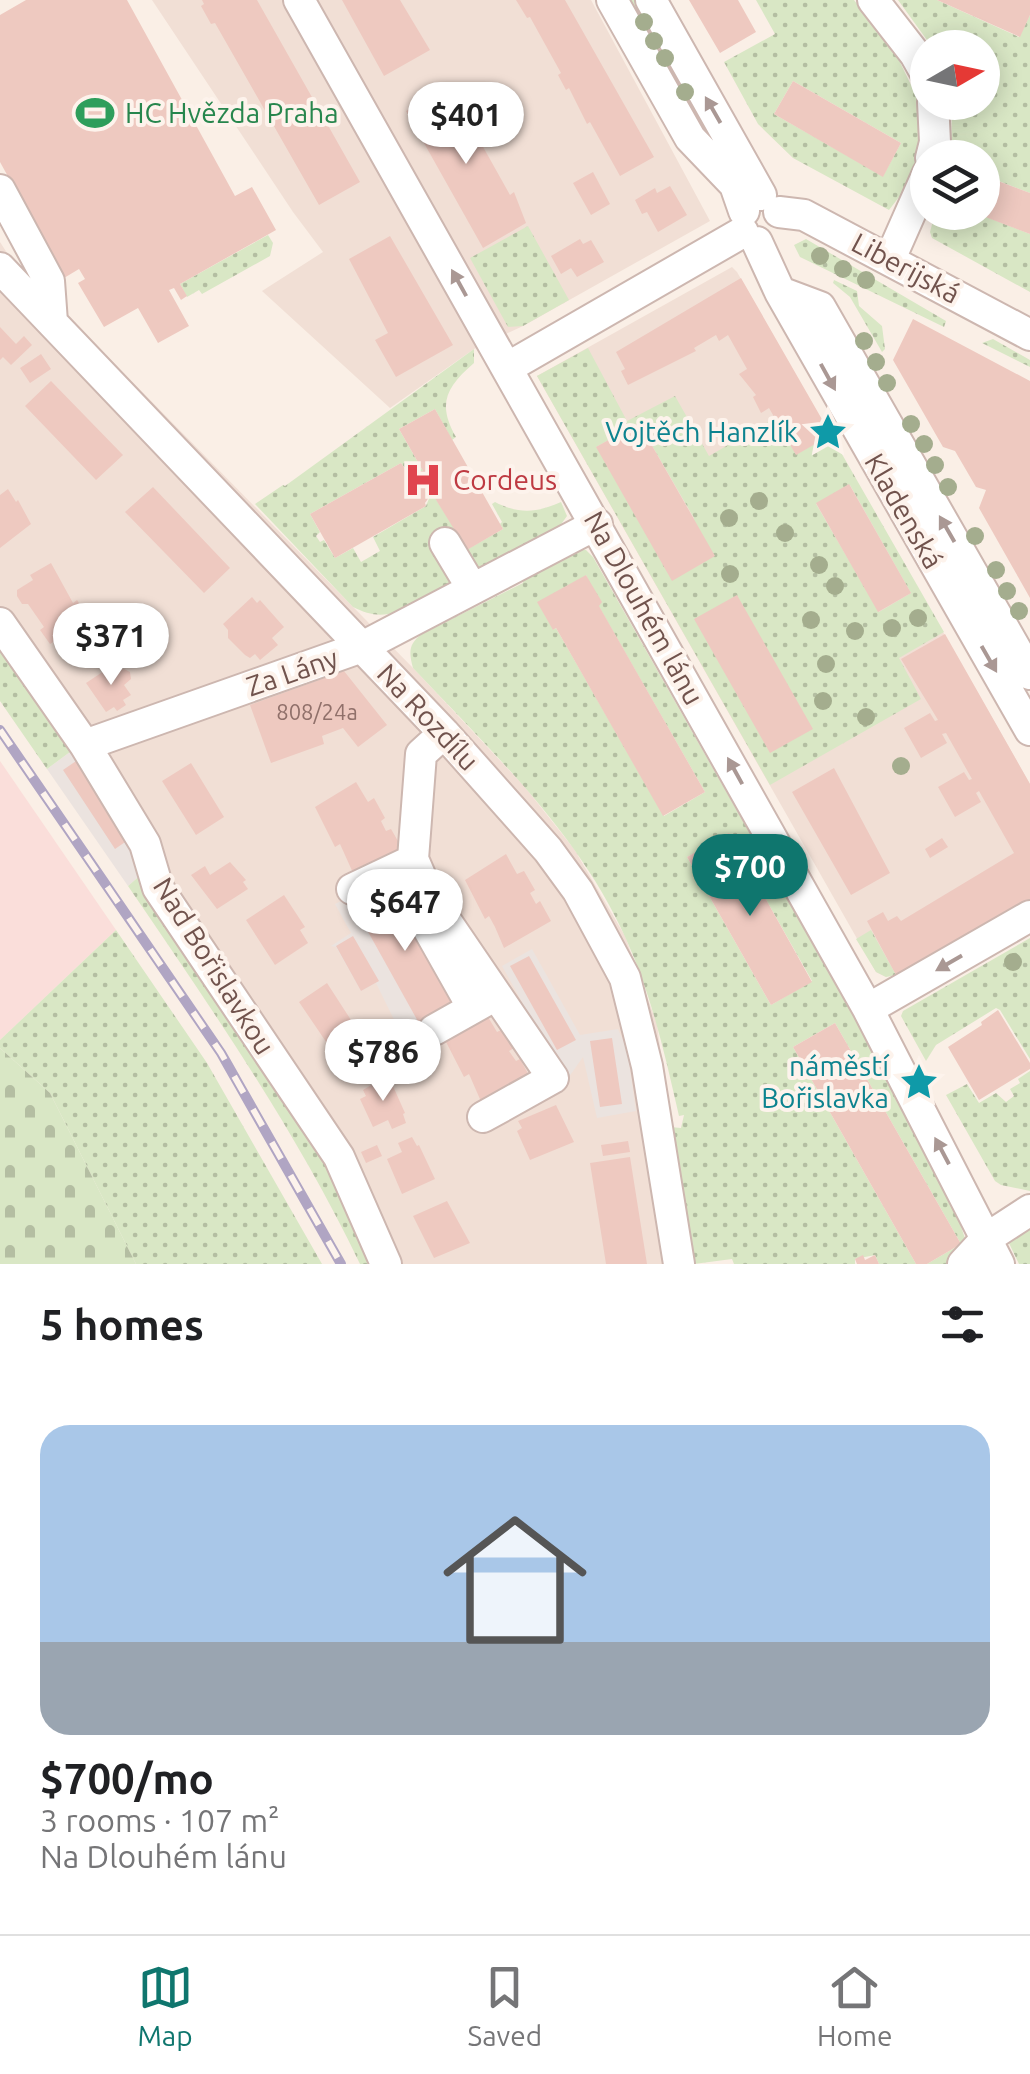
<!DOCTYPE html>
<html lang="en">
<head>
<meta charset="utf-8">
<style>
	:root { --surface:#fff; --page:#f2f2f2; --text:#202124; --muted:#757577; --line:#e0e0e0; --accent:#0f766e }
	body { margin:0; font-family:Ubuntu,sans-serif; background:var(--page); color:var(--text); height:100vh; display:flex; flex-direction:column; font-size:38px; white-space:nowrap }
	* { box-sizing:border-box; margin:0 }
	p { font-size:32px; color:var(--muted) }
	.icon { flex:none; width:55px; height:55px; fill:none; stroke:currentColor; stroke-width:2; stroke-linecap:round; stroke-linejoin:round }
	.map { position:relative; height:1264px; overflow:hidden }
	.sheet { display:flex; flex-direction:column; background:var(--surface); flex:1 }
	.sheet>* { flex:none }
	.needle { width:65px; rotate:81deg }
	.fabs { position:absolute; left:910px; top:30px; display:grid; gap:20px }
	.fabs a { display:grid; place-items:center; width:90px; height:90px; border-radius:50%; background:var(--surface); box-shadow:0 5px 25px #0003; font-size:50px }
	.price { position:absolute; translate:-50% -85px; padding:0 22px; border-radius:35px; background:#fff; color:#222; font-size:32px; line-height:65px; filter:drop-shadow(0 2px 5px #0008) }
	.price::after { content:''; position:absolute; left:50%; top:60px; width:30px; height:22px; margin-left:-15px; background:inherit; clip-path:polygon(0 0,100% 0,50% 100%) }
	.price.selected { background:var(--accent); color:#fff }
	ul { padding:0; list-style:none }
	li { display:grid; align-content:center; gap:20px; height:530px; padding:0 40px }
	li span { display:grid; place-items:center; height:310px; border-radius:30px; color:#555 }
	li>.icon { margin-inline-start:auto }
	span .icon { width:180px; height:180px; fill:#fffc; stroke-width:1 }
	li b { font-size:42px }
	h2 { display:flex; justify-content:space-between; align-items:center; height:120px; padding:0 40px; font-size:42px }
	.tab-bar { display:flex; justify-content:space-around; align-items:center; height:140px; border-top:2px solid var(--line); background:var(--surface); font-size:28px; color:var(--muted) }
	.tab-bar a { display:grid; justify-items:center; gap:5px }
	.tab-bar .selected { color:var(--accent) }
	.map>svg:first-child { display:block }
	.residential { fill:#f1dfd5 }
	.commercial { fill:#fadeda }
	.industrial { fill:#ebe3df }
	.green { fill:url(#green-dots); fill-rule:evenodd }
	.cemetery { fill:url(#cemetery-stones) }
	.building { fill:#eec9c0 }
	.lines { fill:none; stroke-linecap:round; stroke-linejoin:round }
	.minor-casing { stroke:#cdb7b0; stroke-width:34 }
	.minor { stroke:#fff; stroke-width:30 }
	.rail-casing { stroke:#b0a5c3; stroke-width:10 }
	.rail { stroke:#fdf3ec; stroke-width:6; stroke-dasharray:19; stroke-linecap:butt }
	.tree { fill:#a4ad8e }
	.oneway { fill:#aa9894 }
	.labels { text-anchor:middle; stroke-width:8; stroke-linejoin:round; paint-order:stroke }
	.number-label { font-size:22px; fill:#90706a }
	.leisure-label { font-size:28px; fill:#27864d; stroke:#fdf3ec; text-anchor:start }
	.street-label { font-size:28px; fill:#71534d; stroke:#fdf3ec }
	.culture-label { font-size:28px; fill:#0d838f; stroke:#fdf3ec; text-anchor:end }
	.health-label { font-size:28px; fill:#be3a42; stroke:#fdf3ec; text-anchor:start }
</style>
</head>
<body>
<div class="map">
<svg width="1030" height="1264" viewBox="0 0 1030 1264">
	<defs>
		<pattern id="green-dots" width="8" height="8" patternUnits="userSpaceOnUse" patternTransform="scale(2.5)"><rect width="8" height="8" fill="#d9e7c5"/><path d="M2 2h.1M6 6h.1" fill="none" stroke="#b4bea2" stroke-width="1.8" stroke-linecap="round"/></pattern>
		<pattern id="cemetery-stones" width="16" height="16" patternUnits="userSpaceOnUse" patternTransform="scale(2.5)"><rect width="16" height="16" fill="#d9e7c5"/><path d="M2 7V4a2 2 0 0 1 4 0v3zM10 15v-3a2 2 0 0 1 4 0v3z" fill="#b4bea2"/></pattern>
	</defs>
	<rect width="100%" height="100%" fill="#faefe6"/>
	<path class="residential" d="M152,0H591L710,221L523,326L474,349L390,408L262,291L323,252L293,212Z
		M0,242L9,256L413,668L524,786L574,849L625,936L657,1024L670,1127L694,1264H375L0,640Z
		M732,267L737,272L1030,784V899L886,977L876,972L537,376Z"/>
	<path class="commercial" d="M0,761L116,930L0,1040Z"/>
	<path class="industrial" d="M74,749L134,838L143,873L128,886L47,769Z
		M394,875L464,1007L406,1044L376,983L361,991L336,947L331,946L351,933L335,904Z
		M532,949L580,1035L618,1029L627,1049L636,1111L597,1118L583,1057L566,1081L502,966Z"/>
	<path class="green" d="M626,0H644L728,150L719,158Z
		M756,0H854L897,56L924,112L916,175L889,210L793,158L758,124L724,62L775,34ZM793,81L901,143L883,176L774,114Z
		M898,0H937L1019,37L1030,15V193L983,175L982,158L951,157L952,103L982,102V48L932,47Z
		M974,212L1030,234V292L932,238L930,232L935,213Z
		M528,226L569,300L523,326L508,327L470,258Z
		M268,235L273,243L270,256L202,294L199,290L187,297L180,284Z
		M806,239L946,321L944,327L800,257L794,245Z
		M834,280L857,291L859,306L882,326L885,349L882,352L850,297L833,283Z
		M993,339L1030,360V367L982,343Z
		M588,348L627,421L675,396L709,456L775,418L796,454L831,435L944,632L899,658L921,699L770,785L537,376ZM639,423L694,518V519L596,447ZM850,485L911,593L879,612L816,504Z
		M474,349V363C446,387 437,404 456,437L452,440L435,409L399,429L423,471L408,473L401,463L310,514L320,532L316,536L320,542L324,540L335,558L353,548L361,562L380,551L373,537L426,506L430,496L425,491L428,487L468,549L503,529L500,524L502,522L492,504L495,502C518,514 537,513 561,502L567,516L557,530L397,612C380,617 369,615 353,607L255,504L283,485L285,486Z
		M576,550H586L593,557L929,1149L945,1180L969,1250L957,1264H927L961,1244L835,1023L793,1047L916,1264H879L875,1255L855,1259V1264H734L732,1259L694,1264L670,1127L681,1128L684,1115L679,1116C665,1055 652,996 626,939C579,833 491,751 413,668C409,653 408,644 422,634L523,583L522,578ZM586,575L598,605L705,792L664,816L556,628L553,630ZM729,834L812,981L771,1005L687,857Z
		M0,640L74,749L47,769L0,701Z
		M143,873L330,1164L375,1264H360C296,1130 211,1008 128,886Z
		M116,930L207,1063L322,1264H136L50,1093L0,1048V1040Z
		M871,930L896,975L886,977L876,972L856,939Z
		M1030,938V1059L1000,1010L996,1008L936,1045L926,1061L901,1016L903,1011Z
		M1030,1071V1191L1001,1185L995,1181L946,1095L967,1084L979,1103L996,1093L1006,1102L1014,1096L1010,1089L1020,1083L1018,1079Z
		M1030,1227V1264H1019L1008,1241Z"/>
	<path class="cemetery" d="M0,1048L50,1093L136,1264H0Z"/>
	<path class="building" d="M26,0H127L235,196L252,187L276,230L180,284L187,296L181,300L174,288L169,290L189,326L158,343L138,308L104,327L78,283L85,279L79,269L64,278L0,162V15Z
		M202,0H257L360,182L319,205L215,23L211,24L201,6L204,4Z
		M342,0H400L430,50L384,76Z
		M516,0H565L654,157L620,176L590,122L587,124L569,88L566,90L558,75L561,73L530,17L527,18Z
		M689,0H738L756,32L720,53Z
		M937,0H1030V15L1020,37Z
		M793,81L901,143L883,177L774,114Z
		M449,86L510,195L514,192L526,223L483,248L406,111Z
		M593,172L610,204L591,215L573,183Z
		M982,175L1030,193V234L975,213L982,212Z
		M670,186L687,215L658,232L647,212L642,214L635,200L655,188L657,193Z
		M390,236L453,345L396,377L375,340L388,333L349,259Z
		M580,239L583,244L591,240L604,262L577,277L571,268L561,274L551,256Z
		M741,278L831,435L796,455L769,408L761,413L753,397L756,395L739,374L747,369L728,335L719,341L716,335L694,348L696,351L628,385L621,371L625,369L616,352Z
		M913,319L1030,381V598L979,508L986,490L976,487L955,451L943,447L893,360Z
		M0,327L16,344L24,336L32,345L11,365L3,357L0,360Z
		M41,354L51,369L30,383L20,368Z
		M51,381L123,455L96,480L25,406Z
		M435,409L503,529L467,550L428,487L425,491L430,496L425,503L426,506L335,558L310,514L401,463L408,473L423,471L399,429Z
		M639,423L715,556L672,581L596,447Z
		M849,484L911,593L878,612L816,503Z
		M153,487L230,568L204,593L125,512Z
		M8,489L16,502L18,500L31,524L0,548V495Z
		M51,563L73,603L77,600L90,620L50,644L40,630L44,627L28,604H22L17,596V590L33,580L30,575Z
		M586,575L602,602L599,606L705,792L663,816L556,628L553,630L537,602Z
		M737,595L813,729L770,753L694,619Z
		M252,597L257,603L260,600L284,627L272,638L278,645L260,660L255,654L250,658L245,655L228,638V630L223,624Z
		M945,634L1030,784V899L896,975L867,921L883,912L888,921L897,916L901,921L1014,853L979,791L976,793L981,802L955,817L938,787L964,772L969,780L972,779L946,733L942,734L947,743L921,758L904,728L930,713L935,721L938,720L901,659Z
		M113,665L117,671L124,669L130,672L131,679L124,685L131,695L123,700L126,705L117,711L114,707L106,712L86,683Z
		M344,671L387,725L358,747L343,728L322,736L324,744L271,763L250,705Z
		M79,759L131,838L115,849L63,770Z
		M191,763L224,817L196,835L162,781Z
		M834,768L890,873L851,895L792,792Z
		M356,782L368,802L374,798L385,818L381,821L386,831L391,829L402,848L354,875L340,844L335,847L315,807Z
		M729,833L812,982L771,1005L687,857Z
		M942,838L948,847L930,858L925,849Z
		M506,854L517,874L524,871L535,890L530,893L536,904L540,901L551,921L504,948L495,927L489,916L485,919L465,880Z
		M230,862L246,880L243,882L248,889L217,909L191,875L205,866L210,875Z
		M390,882L458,1004L420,1025L352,903Z
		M284,895L305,927L300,930L308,943L275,965L246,920Z
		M353,936L379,981L361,991L336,946Z
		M529,956L576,1040L557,1050L510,966Z
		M327,983L362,1037L335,1055L299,1002Z
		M998,1010L1030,1063V1069L979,1100L948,1047L982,1025L981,1022Z
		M485,1012L497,1032L503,1029L514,1048L509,1051L516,1061L520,1059L531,1079L483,1106L469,1074L464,1077L444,1038Z
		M835,1023L961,1244L927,1264H916L793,1047Z
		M612,1038L622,1104L600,1107L590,1041Z
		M388,1075L405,1113L403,1114L406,1123L392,1129L388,1120L373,1127L360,1099L366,1096L363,1090Z
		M556,1105L574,1142L530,1160L517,1131L522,1128L518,1121Z
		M412,1137L417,1146L419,1145L435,1179L402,1194L387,1159L402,1152L398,1143Z
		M628,1141L630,1152L603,1156L601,1145Z
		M377,1145L382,1156L366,1163L361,1152Z
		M630,1157L647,1264H606L590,1163Z
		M447,1201L470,1243L434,1258L413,1216Z
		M863,1255L865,1260L875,1255L879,1264H857L855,1259Z"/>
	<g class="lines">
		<g class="minor-casing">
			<path id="minor" d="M299,0L868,1009L999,1264
				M612,0L690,138L735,185L744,211
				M651,0L761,195
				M873,0L915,54L928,77
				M931,158L935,142L933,102
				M0,190L49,281L52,322
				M779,212L804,215L1030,335
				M757,242L780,292L1030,730
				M890,259L928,173
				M0,268L444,733L548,850L578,891L625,978L647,1066L679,1264
				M780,292L820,307L1030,674
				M507,368L743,232
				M445,543L472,588
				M0,623L85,745L145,844L158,888L339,1157L386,1264
				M444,733L421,754L413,859L429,896L553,1078L483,1117
				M85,745L362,647L597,524
				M395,870L473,1008
				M352,889L411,861
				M868,1009L1030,916
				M434,1030L489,999
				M963,1264L987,1238L1030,1210"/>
		</g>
		<use href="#minor" class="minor"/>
		<g class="rail-casing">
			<path id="rail" d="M0,730L221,1053L341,1264"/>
		</g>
		<use href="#rail" class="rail"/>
	</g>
	<g class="tree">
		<circle cx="644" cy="22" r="9"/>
		<circle cx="654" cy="41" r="9"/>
		<circle cx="665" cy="58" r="9"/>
		<circle cx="685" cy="92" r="9"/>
		<circle cx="820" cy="256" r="9"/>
		<circle cx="843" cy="269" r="9"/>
		<circle cx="866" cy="280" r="9"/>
		<circle cx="864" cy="341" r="9"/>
		<circle cx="876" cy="362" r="9"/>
		<circle cx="887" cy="383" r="9"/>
		<circle cx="911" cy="424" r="9"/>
		<circle cx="924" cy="444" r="9"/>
		<circle cx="935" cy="465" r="9"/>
		<circle cx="948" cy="487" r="9"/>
		<circle cx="759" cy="501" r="9"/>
		<circle cx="729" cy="518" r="9"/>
		<circle cx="785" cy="533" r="9"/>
		<circle cx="975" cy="536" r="9"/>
		<circle cx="819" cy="565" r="9"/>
		<circle cx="996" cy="570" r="9"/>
		<circle cx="730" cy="574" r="9"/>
		<circle cx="835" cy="586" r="9"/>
		<circle cx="1007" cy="591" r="9"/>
		<circle cx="1019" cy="611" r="9"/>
		<circle cx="918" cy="618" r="9"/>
		<circle cx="811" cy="620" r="9"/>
		<circle cx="892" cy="628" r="9"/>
		<circle cx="855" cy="631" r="9"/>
		<circle cx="826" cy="664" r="9"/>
		<circle cx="823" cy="701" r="9"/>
		<circle cx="866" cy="717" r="9"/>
		<circle cx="901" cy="766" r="9"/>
		<circle cx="1013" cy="962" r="9"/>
	</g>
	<defs><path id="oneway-solid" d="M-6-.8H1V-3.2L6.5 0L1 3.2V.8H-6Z" transform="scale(2.5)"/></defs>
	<g class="oneway">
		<use href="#oneway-solid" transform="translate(713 110) rotate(-120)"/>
		<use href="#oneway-solid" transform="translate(459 283) rotate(-119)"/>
		<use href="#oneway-solid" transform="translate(828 377) rotate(61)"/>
		<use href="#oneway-solid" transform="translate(947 529) rotate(-120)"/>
		<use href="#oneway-solid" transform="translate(989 659) rotate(60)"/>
		<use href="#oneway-solid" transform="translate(735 771) rotate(-119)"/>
		<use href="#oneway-solid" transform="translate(949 963) rotate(150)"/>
		<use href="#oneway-solid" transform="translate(942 1151) rotate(-118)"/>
	</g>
	<defs>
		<g id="stadium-bare" transform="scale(3)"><path d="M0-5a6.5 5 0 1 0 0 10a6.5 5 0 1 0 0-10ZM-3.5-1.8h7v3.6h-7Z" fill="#2e9e5b" stroke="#fdf3ec" stroke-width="2.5" paint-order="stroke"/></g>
		<g id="sight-bare" transform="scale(3)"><path d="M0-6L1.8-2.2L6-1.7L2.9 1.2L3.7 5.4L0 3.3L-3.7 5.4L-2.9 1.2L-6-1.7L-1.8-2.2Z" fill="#0f9aa8" stroke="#fdf3ec" stroke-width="2.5" paint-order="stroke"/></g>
		<g id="hospital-bare" transform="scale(3)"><path d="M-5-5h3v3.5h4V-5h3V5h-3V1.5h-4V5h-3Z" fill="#e0444e" stroke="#fdf3ec" stroke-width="2.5" paint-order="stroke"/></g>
	</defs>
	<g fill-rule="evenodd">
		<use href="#stadium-bare" x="95" y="113"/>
		<use href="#sight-bare" x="828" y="432"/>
		<use href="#hospital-bare" x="423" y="480"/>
		<use href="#sight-bare" x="919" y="1082"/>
	</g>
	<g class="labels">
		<g class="number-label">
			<text x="317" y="720">808/24a</text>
		</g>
		<g class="leisure-label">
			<text x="125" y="123">HC Hvězda Praha</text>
		</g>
		<g class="street-label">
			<text transform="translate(906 268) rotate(28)" y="10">Liberijská</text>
			<text transform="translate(904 511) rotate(60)" y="10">Kladenská</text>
			<text transform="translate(644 608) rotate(61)" y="10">Na Dlouhém lánu</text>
			<text transform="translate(292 672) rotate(-19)" y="10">Za Lány</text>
			<text transform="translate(428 717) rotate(47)" y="10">Na Rozdílu</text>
			<text transform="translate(214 966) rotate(58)" y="10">Nad Bořislavkou</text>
		</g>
		<g class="culture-label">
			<text x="798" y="442">Vojtěch Hanzlík</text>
			<text x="889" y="1076">náměstí<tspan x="889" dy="32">Bořislavka</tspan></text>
		</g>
		<g class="health-label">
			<text x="453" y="490">Cordeus</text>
		</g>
	</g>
</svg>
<div class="fabs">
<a><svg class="needle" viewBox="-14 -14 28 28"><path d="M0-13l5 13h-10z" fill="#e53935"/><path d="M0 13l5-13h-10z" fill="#757577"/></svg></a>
<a><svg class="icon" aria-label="layers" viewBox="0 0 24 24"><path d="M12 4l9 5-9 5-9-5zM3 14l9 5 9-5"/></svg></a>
</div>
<b class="price" style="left:466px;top:167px">$401</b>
<b class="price" style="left:111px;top:688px">$371</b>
<b class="price selected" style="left:750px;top:919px">$700</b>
<b class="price" style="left:405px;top:954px">$647</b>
<b class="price" style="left:383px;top:1104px">$786</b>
</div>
<section class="sheet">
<h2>5 homes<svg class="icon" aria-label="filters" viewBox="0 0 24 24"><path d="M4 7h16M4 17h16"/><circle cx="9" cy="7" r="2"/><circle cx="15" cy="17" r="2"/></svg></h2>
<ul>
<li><span style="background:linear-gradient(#a9c7e8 70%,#9aa5b1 0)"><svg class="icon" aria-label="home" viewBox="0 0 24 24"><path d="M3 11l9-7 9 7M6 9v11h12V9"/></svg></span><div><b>$700/mo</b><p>3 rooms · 107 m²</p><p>Na Dlouhém lánu</p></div></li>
</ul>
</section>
<nav class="tab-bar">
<a class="selected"><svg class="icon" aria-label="map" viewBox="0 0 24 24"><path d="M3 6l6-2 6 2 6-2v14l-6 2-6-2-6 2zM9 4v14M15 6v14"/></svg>Map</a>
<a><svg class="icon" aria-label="saved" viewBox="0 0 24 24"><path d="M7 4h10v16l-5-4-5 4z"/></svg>Saved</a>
<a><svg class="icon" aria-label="home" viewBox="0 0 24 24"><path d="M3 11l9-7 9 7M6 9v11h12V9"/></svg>Home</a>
</nav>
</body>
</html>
